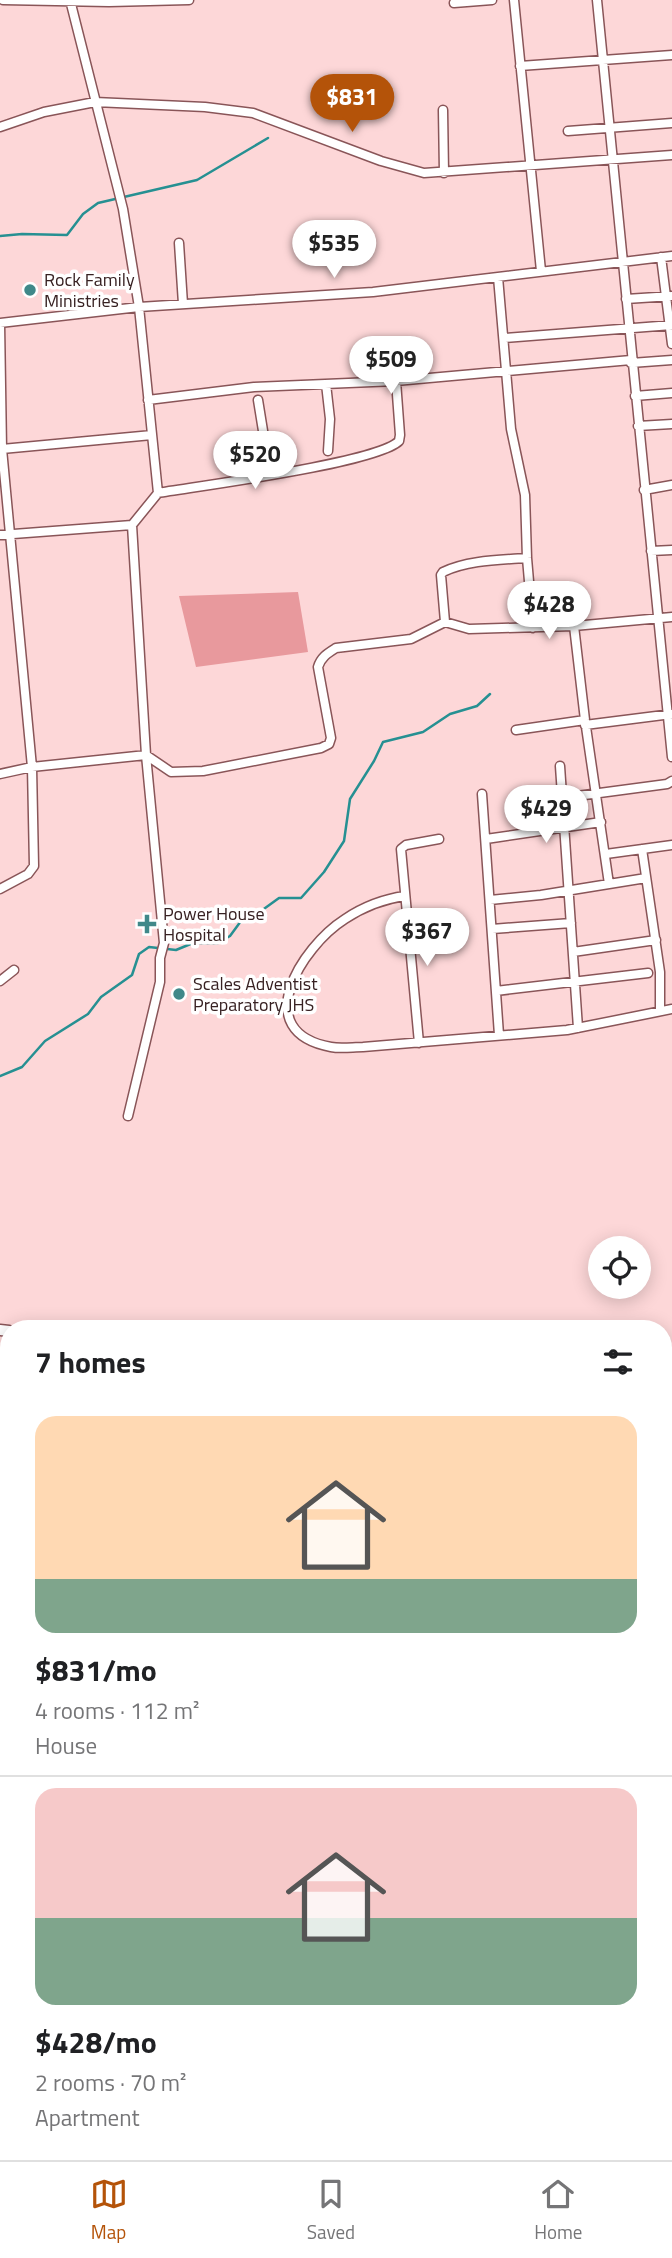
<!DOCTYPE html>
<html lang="en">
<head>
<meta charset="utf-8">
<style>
	:root { --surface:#fff; --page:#f2f2f2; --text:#202124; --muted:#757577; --line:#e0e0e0; --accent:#b45309 }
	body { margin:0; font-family:"Titillium Web",sans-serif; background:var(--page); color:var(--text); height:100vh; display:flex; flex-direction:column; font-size:26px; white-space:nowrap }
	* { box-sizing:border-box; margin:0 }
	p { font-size:23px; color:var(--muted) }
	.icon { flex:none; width:38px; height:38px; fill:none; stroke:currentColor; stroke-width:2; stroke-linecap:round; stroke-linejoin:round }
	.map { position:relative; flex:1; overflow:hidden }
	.panel { position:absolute; left:0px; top:1320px; width:672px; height:842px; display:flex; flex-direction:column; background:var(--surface); border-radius:28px 28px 0 0; box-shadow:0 4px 18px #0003 }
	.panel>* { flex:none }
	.buttons { position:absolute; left:588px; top:1236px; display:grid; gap:14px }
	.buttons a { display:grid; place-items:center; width:63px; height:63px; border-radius:50%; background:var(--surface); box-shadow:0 4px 18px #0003; font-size:35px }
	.price { position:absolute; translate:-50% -60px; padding:0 16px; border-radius:24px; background:#fff; color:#222; font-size:23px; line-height:46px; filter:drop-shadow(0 2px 4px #0008) }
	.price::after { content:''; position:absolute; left:50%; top:42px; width:21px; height:16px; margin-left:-10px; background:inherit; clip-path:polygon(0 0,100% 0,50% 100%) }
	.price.selected { background:var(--accent); color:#fff }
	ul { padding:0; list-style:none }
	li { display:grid; align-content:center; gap:14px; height:371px; padding:0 35px }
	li+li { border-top:2px solid var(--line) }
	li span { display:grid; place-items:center; height:217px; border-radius:21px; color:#555 }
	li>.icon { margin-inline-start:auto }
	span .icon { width:126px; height:126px; fill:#fffc; stroke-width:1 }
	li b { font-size:30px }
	h2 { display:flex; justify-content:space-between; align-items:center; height:84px; padding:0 35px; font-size:30px }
	.dock { display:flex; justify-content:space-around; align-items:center; height:98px; border-top:2px solid var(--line); background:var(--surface); font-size:19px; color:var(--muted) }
	.dock a { display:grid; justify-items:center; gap:4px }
	.dock .selected { color:var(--accent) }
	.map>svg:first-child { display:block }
	.green { fill:#e8999d }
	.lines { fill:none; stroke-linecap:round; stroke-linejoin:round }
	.stream { stroke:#269092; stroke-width:2.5 }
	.minor-casing { stroke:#895558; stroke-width:11 }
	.tertiary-casing { stroke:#895558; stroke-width:13 }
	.minor { stroke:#fff; stroke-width:8 }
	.tertiary { stroke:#fff; stroke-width:10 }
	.poi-dot { fill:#408889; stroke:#fff; stroke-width:2.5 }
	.labels { text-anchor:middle; stroke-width:7; stroke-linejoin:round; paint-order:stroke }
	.poi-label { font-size:18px; fill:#372122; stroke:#fff; text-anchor:start }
</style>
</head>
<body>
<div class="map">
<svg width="672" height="2160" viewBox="0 0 672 2160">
	<rect width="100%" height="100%" fill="#fdd7d8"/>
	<path class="green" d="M298,592L308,652L196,667L179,596Z
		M664,1504L672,1578V2160H133V2152H663Z"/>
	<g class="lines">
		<path class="stream" d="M0,236L22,234L67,235L83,214L98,203L197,180L268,138
			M0,1076L22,1067L45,1041L88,1014L101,997L132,975L139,954L149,947L176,950L193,943H218L230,936L241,921L261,911L279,898H301L324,872L344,841L350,799L374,761L383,742L423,732L450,714L477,706L490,694"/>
		<g class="minor-casing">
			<path id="minor" d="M3,0L109,2L189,0
				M70,0L123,209L139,307L158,493L132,525L146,755L164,943L160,958V982L128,1116
				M514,0L541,271
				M597,0L672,757
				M454,3L492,0
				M520,66L672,55
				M443,110L444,173
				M0,127L44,112L95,102L205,107L253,113L381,161L424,173L672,155
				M568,131L672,123
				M179,243L183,304
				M661,257L672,344
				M498,277L511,429L525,495L527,558L533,628
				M626,299L672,296
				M0,323L139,307L373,292L672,256
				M505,338L672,325
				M631,363L672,360
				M326,384L330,419L328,451
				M635,396L672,393
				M148,400L254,387L396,381L631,360
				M258,400L270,474
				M638,426L672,424
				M2,449L152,435
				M644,490L672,485
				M158,493C199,486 377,463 399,441L400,435L396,381
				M0,535L132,525
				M651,551L672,550
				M445,622L441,575L443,572C468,560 500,560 527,558
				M574,626L585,720L609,884
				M585,725L672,714
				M516,730L585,720
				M560,766L578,1028
				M0,774L32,767L146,755L171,772L203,771L321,748L329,744L331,738L318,667C321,657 328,653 336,648L411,639L445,622L469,629L574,626L672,617
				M482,794L499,1035
				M562,798L667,784L672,781
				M486,839L601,822
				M642,849L660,972V1011
				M606,854L672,845
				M0,889L28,874L34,866L32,767L2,449L0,323
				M405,896C383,899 363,907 345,919C301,947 248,1032 331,1047C341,1049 353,1047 363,1047L567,1030L672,1009
				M490,900L541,895L646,878
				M492,929L571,923
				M573,952L656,940
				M0,981L14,970
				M496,991L648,973
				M419,1043L401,849L406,845L439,839"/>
		</g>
		<g class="tertiary-casing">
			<path id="tertiary" d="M0,1330L9,1331
				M663,1425L672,1426"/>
		</g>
		<use href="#minor" class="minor"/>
		<use href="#tertiary" class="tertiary"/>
	</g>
	<g class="poi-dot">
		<circle cx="30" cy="290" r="7"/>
		<path d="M143.5 913.5h7v7h7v7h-7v7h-7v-7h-7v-7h7z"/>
		<circle cx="179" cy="994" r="7"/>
	</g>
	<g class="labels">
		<g class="poi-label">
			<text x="44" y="286">Rock Family<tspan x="44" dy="21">Ministries</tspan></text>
			<text x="163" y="920">Power House<tspan x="163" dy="21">Hospital</tspan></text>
			<text x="193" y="990">Scales Adventist<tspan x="193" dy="21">Preparatory JHS</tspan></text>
		</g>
	</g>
</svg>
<div class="buttons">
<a><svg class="icon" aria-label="locate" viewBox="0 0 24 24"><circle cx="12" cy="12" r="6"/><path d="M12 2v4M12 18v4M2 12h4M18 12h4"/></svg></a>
</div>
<b class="price selected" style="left:352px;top:134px">$831</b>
<b class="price" style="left:334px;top:280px">$535</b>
<b class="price" style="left:391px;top:396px">$509</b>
<b class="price" style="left:255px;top:491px">$520</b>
<b class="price" style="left:549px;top:641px">$428</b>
<b class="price" style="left:546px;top:845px">$429</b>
<b class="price" style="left:427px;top:968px">$367</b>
<section class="panel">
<h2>7 homes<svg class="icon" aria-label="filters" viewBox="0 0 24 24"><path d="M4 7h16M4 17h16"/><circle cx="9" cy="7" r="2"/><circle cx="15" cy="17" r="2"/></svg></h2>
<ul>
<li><span style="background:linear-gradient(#ffd9b3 75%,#7fa58c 0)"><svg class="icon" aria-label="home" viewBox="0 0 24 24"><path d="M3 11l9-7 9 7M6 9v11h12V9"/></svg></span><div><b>$831/mo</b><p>4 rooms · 112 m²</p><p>House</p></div></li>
<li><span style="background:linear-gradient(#f6c9c9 60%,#7fa58c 0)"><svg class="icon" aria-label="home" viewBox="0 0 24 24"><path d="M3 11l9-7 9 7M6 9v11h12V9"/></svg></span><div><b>$428/mo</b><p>2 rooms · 70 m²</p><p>Apartment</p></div></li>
</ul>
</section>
</div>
<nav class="dock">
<a class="selected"><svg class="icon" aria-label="map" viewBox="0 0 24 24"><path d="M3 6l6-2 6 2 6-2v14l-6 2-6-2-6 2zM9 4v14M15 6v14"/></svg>Map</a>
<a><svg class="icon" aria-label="saved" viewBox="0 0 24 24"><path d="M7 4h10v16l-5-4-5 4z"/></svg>Saved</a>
<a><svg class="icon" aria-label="home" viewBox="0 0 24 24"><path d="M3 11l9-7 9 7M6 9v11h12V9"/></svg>Home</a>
</nav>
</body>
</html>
